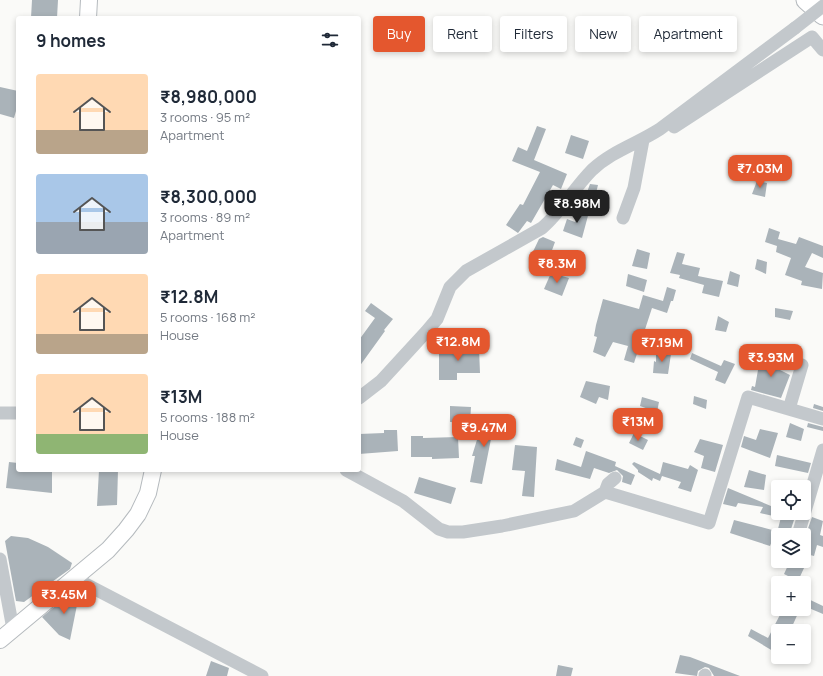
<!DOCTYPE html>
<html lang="en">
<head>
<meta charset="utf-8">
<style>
	:root { --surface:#fff; --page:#f6f6f7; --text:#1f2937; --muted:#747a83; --accent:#e4572e }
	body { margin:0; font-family:Manrope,sans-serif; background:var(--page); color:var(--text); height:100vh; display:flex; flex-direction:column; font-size:15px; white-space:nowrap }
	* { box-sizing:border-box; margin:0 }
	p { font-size:13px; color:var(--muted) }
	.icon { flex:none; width:22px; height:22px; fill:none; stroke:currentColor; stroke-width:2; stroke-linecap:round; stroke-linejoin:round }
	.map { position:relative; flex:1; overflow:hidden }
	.side { position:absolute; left:16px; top:16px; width:345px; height:456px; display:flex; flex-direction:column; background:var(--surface); border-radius:4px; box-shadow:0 2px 6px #0003 }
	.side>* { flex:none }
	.top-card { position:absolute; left:373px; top:16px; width:380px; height:36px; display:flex; gap:8px }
	.buttons { position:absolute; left:771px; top:480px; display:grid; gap:8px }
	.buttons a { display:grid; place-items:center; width:40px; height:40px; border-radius:4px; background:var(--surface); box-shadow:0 2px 6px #0003; font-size:20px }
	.price { position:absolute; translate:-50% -34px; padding:0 9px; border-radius:8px; background:var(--accent); color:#fff; font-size:13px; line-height:26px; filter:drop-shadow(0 1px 2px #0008) }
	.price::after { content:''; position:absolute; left:50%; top:24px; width:12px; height:9px; margin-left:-6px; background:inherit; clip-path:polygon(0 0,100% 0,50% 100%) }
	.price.on { background:#222; color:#fff }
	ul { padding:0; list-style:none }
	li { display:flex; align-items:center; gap:12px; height:100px; padding:0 20px }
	li span { display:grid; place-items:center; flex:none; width:112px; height:80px; border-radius:4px; color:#555 }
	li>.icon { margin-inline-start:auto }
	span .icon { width:48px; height:48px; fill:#fffc; stroke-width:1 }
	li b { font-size:17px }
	h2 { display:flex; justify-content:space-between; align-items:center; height:48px; padding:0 20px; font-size:17px }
	.tag { padding:0 14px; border-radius:4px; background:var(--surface); box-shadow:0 2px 6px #0003; font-size:14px; line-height:36px }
	.tag.on { background:var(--accent); color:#fff }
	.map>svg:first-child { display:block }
	.building { fill:#aab3b9 }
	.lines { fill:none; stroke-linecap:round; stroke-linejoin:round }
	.major-casing { stroke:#b5babe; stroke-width:18 }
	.highway-casing { stroke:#b4b9bd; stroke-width:21 }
	.minor { stroke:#c3c8cc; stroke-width:13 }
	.major { stroke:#fff; stroke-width:16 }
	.highway { stroke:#fff; stroke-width:19 }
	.minor-bridge { stroke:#c3c8cc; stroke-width:13 }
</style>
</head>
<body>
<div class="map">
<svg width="823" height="676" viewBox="0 0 823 676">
	<rect width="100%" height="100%" fill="#fafaf8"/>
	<path class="building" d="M32,0H58L57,18H31Z
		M0,87L18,91V104L14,118L0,114Z
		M537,126L546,129L534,160L567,174L561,189L553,185L531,223L527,221L518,233L506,225L520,204L523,205L540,172L512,161L518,147L527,151Z
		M571,135L589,141L583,159L565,153Z
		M758,163L769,165L765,176L756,173Z
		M757,181L767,183L765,197L752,194Z
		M590,184L598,185L595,197L586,195Z
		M579,209L589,212L582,238L563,231L567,219L575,222Z
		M769,228L780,232L778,239L796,244L799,237L823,246V258L812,253L805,267L823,273L822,289L801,285L802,281L785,275L791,258L776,252L777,246L765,242Z
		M543,237L555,242L547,264L530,258L539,239Z
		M637,249L650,253L647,269L632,266Z
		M677,252L685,254L682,264L700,268L698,276L723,281L719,297L702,293L704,285L679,278L680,275L670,273Z
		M757,259L767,262L766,274L755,269Z
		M730,271L740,275L738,287L727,284Z
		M551,273L569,278L562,296L544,289Z
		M628,274L647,280L644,292L626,286Z
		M667,287L676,290L673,301H671L667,313L652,308L634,363L624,360L628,346L613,342L605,357L593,352L597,337L594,336L596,325L603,299L639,309L643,295L663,301Z
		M371,303L393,319L384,330L385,331L359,367V340L375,318L365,311Z
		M775,308L793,311L790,320L775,317Z
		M718,316L729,322L726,332L715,330Z
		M439,348H479L480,373H457V380H439Z
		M656,352L671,354L668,374L653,373L654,361L656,362Z
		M692,353L721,366L724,360L735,364L725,384L715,380L718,372L690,359Z
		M766,354L781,359L778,369L790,375L781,398L751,390L752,386L755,387L758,370H760Z
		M586,381L610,386L608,400L599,397L596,404L580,397Z
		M694,396L707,400L706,409L693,404Z
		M642,397L659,402L657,412L640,406Z
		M814,404L823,407V411L813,408Z
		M450,406L471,407L470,423L450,422Z
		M484,417L502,423L497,440L491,439L482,484L470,482L475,456H472Z
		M790,423L804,429L801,441L786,437Z
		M808,423L823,427V431L807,427Z
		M760,429L778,433L770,458L741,447L744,436L756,440Z
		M384,430H397L398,451L359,454V434L384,433Z
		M634,433L648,440L643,450L629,443Z
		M411,436H423V438L458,437L459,458L432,459V457H411Z
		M576,437L584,440L581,448L573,445Z
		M700,439L723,445L715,472L701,468L704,456L694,452Z
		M515,445L537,447L534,497L522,496L525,471L512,470Z
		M586,451L616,462L615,466L635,475L631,485L622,482L623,476L617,470L609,473L594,468L590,479L555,470L557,459L581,467Z
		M777,455L811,463L808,473L775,466Z
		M9,462L18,463V470H52V493L6,488Z
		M634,462L660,474L663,462L688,469L690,465L698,470L691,492L678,488L681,482L662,476L660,481L653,478L652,481L638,472V470L632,464Z
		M99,470H118L117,505L97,506Z
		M749,470L766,475L764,490L744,487Z
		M419,477L456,488L451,504L414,493Z
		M728,488L778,509V517L760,513L763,507L738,503L736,507L723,504Z
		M781,517L794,520L790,532L778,529Z
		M812,517L823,521L820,535L823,536V547L817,545L814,556L810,555L798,581L784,574L790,561H794L804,565V540Z
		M734,520L776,531L770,546L730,533Z
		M11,536L28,538L48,547L72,563L70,569L24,602L16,601L5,541Z
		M77,588L80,590L70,640L59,635L42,617Z
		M804,597L823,606V614L804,606Z
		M783,609H800L790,631H778V654L748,636L751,629L768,638Z
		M680,655L690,657L740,676H714L709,668L705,667L698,671L697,676L675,673Z
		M211,661L229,668L227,676H206Z
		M558,665L573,668L571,676H556Z"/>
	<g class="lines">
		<g class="major-casing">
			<path id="major" d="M88,18L89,0
				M0,640L108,550L126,530L138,514L148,493L153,470"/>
		</g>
		<g class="highway-casing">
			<path id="highway" d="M806,0L823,15"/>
		</g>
		<path class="minor" d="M674,127L812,37L823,50
			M623,218L634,188L643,140
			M359,398L381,381L426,332L437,319L450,287L466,271L542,228C561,212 574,188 592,170C612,151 637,144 660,129L795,28
			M789,409L802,365
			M0,413H18
			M346,470L403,501L439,529L448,532H463L502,526L574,511L605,492L608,484L615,478
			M605,492L709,523L748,397L823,419
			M798,535L823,450
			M0,559L13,629
			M74,578L262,676
			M705,676V675"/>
		<use href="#major" class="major"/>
		<use href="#highway" class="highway"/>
		<path class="minor-bridge" d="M795,28L823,6"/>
	</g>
</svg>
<div class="buttons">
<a><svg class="icon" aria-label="locate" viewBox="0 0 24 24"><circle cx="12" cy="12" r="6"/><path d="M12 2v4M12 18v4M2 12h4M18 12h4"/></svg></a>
<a><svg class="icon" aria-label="layers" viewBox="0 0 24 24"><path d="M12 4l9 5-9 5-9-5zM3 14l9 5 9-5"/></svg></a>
<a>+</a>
<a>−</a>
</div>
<b class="price" style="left:760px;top:189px">₹7.03M</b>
<b class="price on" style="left:577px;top:224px">₹8.98M</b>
<b class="price" style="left:557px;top:284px">₹8.3M</b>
<b class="price" style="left:458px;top:362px">₹12.8M</b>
<b class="price" style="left:662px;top:363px">₹7.19M</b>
<b class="price" style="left:771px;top:378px">₹3.93M</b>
<b class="price" style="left:638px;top:442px">₹13M</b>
<b class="price" style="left:484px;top:448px">₹9.47M</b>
<b class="price" style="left:64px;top:615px">₹3.45M</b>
<div class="top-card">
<a class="tag on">Buy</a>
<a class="tag">Rent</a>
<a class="tag">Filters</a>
<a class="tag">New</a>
<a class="tag">Apartment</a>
</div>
<section class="side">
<h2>9 homes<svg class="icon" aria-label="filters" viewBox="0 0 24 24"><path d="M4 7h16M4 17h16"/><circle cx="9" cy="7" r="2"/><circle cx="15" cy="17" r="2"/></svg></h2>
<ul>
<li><span style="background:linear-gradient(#ffd9b3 70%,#b9a48a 0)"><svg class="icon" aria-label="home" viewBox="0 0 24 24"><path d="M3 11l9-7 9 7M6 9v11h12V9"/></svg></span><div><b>₹8,980,000</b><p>3 rooms · 95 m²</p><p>Apartment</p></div></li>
<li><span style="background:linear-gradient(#a9c7e8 60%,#9aa5b1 0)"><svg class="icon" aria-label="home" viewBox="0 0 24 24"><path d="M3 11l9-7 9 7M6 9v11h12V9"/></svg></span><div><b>₹8,300,000</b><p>3 rooms · 89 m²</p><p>Apartment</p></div></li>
<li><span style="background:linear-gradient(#ffd9b3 75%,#b9a48a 0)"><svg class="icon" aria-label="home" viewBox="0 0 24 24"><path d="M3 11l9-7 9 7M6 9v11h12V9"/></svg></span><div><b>₹12.8M</b><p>5 rooms · 168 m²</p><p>House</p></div></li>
<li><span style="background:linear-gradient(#ffd9b3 75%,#8fb573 0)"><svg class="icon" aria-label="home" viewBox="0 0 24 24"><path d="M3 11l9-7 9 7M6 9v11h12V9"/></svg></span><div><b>₹13M</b><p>5 rooms · 188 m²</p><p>House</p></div></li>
</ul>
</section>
</div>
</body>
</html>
